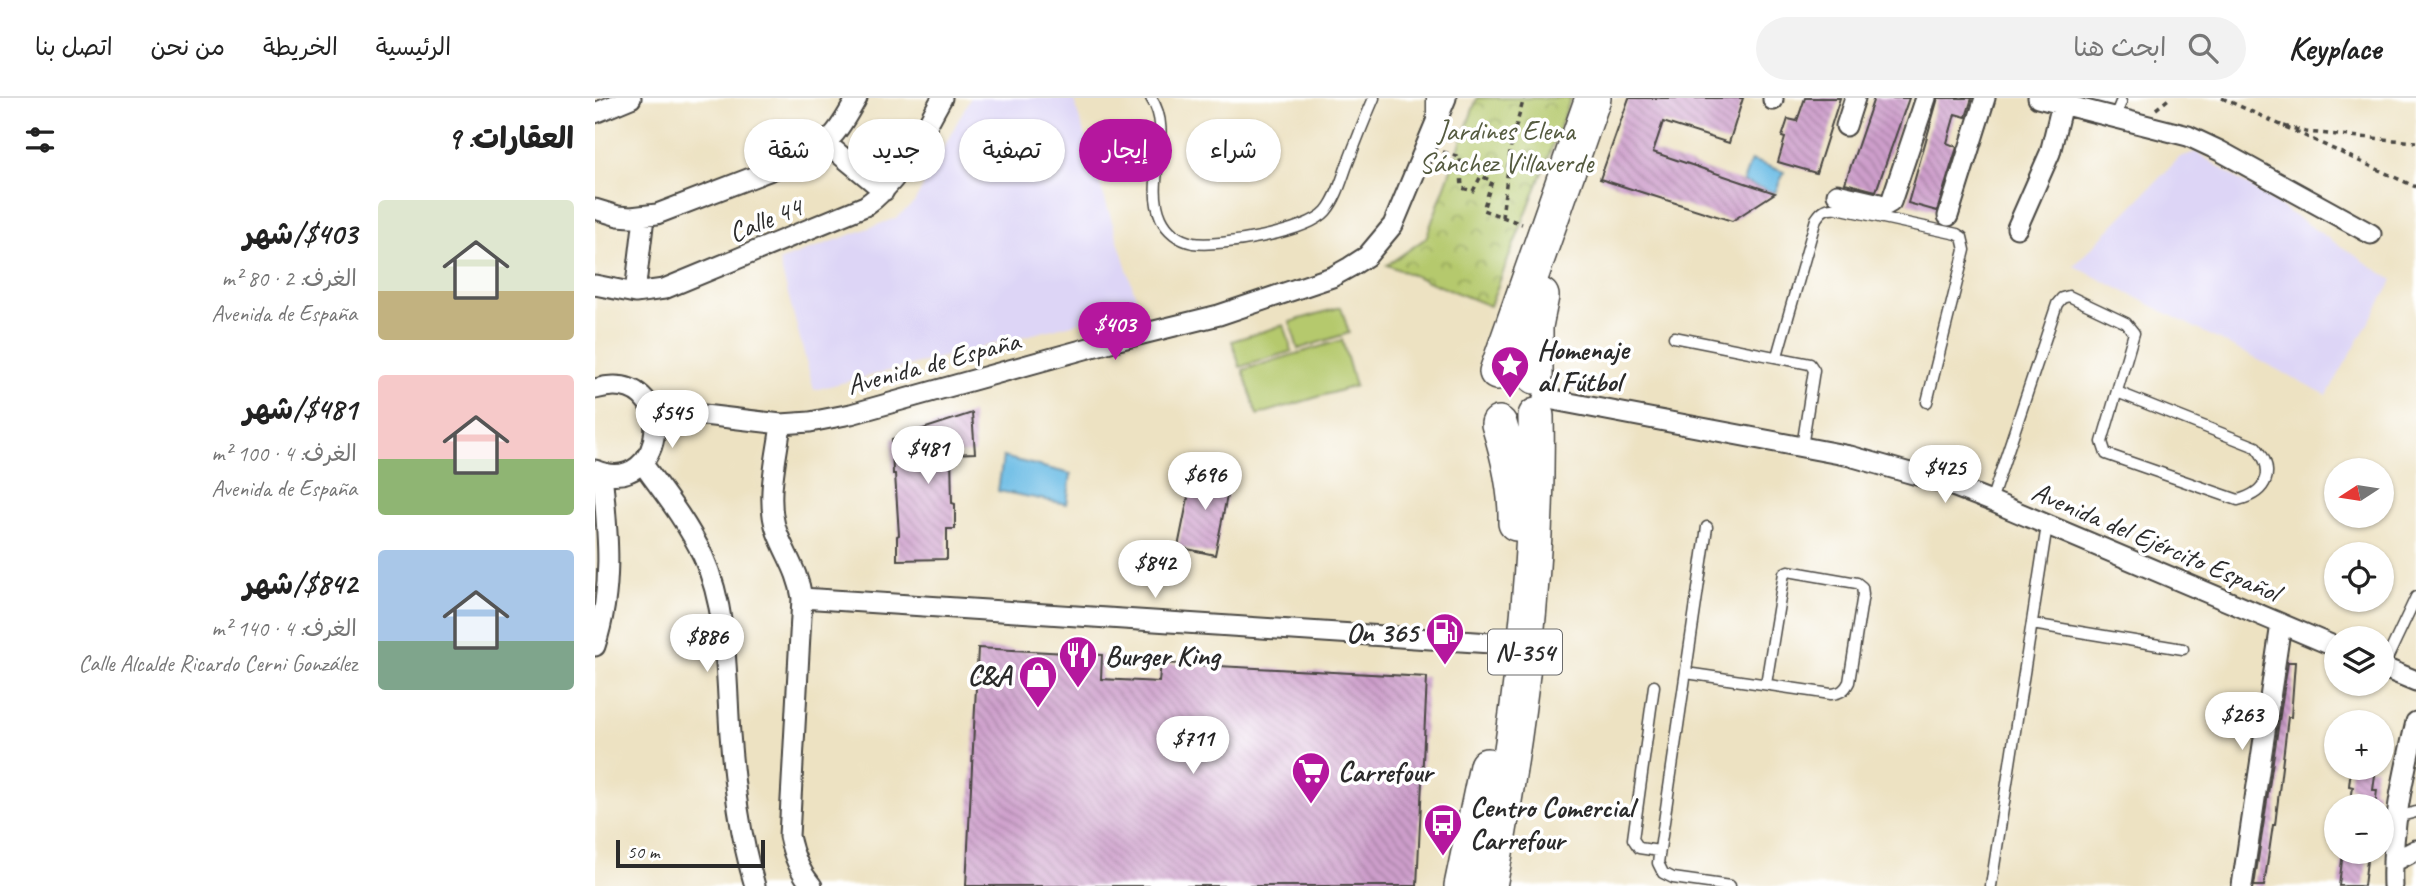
<!DOCTYPE html>
<html lang="ar">
<head>
<meta charset="utf-8">
<style>
	:root { --surface:#fff; --page:#f2f2f2; --text:#222; --muted:#767676; --line:#e0e0e0; --accent:#b5179e }
	body { margin:0; font-family:Caveat,"Playpen Sans Arabic",sans-serif; background:var(--page); color:var(--text); direction:rtl; height:100vh; display:flex; flex-direction:column; font-size:26px; white-space:nowrap }
	* { box-sizing:border-box; margin:0 }
	p { font-size:23px; color:var(--muted) }
	.icon { flex:none; width:38px; height:38px; fill:none; stroke:currentColor; stroke-width:2; stroke-linecap:round; stroke-linejoin:round }
	.map { position:relative; flex:1; overflow:hidden; direction:ltr }
	.side { display:flex; flex-direction:column; background:var(--surface); width:595px }
	.side>* { flex:none }
	.guide { position:absolute; left:21px; top:21px; width:665px; height:63px; direction:rtl; display:flex; gap:14px }
	.needle { width:46px; rotate:258deg }
	.buttons { position:absolute; left:1729px; top:360px; display:grid; gap:14px }
	.buttons a { display:grid; place-items:center; width:70px; height:70px; border-radius:50%; background:var(--surface); box-shadow:0 2px 5px #0004; font-size:35px }
	.scale { position:absolute; left:21px; bottom:18px; width:149px; box-sizing:border-box; padding-left:7px; border:4px solid #2b2b2b; border-top:0; font-size:19px; line-height:24px; white-space:nowrap; color:#2b2b2b; -webkit-text-stroke:5px #fff; paint-order:stroke }
	.price { position:absolute; translate:-50% -60px; padding:0 16px; border-radius:24px; background:#fff; color:#222; font-size:23px; line-height:46px; filter:drop-shadow(0 2px 4px #0008) }
	.price::after { content:''; position:absolute; left:50%; top:42px; width:21px; height:16px; margin-left:-10px; background:inherit; clip-path:polygon(0 0,100% 0,50% 100%) }
	.price.on { background:var(--accent); color:#fff }
	ul { padding:0; list-style:none }
	li { display:flex; align-items:center; gap:21px; height:175px; padding:0 21px }
	li span { display:grid; place-items:center; flex:none; width:196px; height:140px; border-radius:7px; color:#555 }
	li>.icon { margin-inline-start:auto }
	span .icon { width:84px; height:84px; fill:#fffc; stroke-width:1 }
	li b { font-size:30px }
	h2 { display:flex; justify-content:space-between; align-items:center; height:84px; padding:0 21px; font-size:30px }
	.chip { padding:0 24px; border-radius:32px; background:var(--surface); box-shadow:0 2px 5px #0004; font-size:24px; line-height:63px }
	.chip.on { background:var(--accent); color:#fff }
	header { display:flex; align-items:center; gap:42px; box-sizing:border-box; height:98px; padding:0 35px; background:var(--surface); border-bottom:2px solid var(--line) }
	header strong { font-size:33px }
	nav { display:flex; gap:38px; margin-inline-start:auto; font-size:24px }
	.search { width:490px; height:63px; background:var(--page); display:flex; align-items:center; gap:18px; box-sizing:border-box; padding:0 24px; border-radius:38px; color:var(--muted); font-size:26px }
	main { display:flex; flex:1; min-height:0 }
	.map>svg:first-child { display:block }
	.built { fill:#ddd5f6 }
	.park { fill:url(#park-crowns); stroke:#707a4c; stroke-width:2 }
	.pitch { fill:#b5c96d; stroke:#707a4c; stroke-width:2 }
	.water { fill:#6abce5; stroke:#4a7488; stroke-width:2 }
	.building { fill:url(#building-back-hatch) }
	.lines { fill:none; stroke-linecap:round; stroke-linejoin:round }
	.lane-casing { stroke:#484642; stroke-width:13 }
	.street-casing { stroke:#484642; stroke-width:23 }
	.highway-casing { stroke:#484642; stroke-width:38 }
	.path { stroke:#484642; stroke-width:3.5; stroke-dasharray:5 5; stroke-linecap:butt }
	.lane { stroke:#fff; stroke-width:10 }
	.street { stroke:#fff; stroke-width:19 }
	.highway { stroke:#fff; stroke-width:35 }
	.labels { text-anchor:middle; stroke-width:7; stroke-linejoin:round; paint-order:stroke }
	.shield { fill:#fff; stroke:#6b6b6b; stroke-width:2 }
	.shield-label { font-size:26px; font-weight:bold; fill:#2b2b2b }
	.park-label { font-size:28px; fill:#545a3f; stroke:#fff }
	.street-label { font-size:28px; fill:#2b2b2b; stroke:#fff }
	.poi-label { font-size:28px; font-weight:bold; fill:#2b2b2b; stroke:#fff; text-anchor:start }
</style>
</head>
<body>
<header>
<strong>Keyplace</strong>
<div class="search"><svg class="icon" aria-label="search" viewBox="0 0 24 24"><circle cx="10" cy="10" r="6"/><path d="M15 15l6 6"/></svg>ابحث هنا</div>
<nav><a>الرئيسية</a><a>الخريطة</a><a>من نحن</a><a>اتصل بنا</a></nav>
</header>
<main>
<div class="map">
<svg width="1821" height="788" viewBox="0 0 1821 788">
	<defs>
		<pattern id="park-crowns" width="20" height="18" patternUnits="userSpaceOnUse" patternTransform="scale(1.75)"><rect width="20" height="18" fill="#b5c96d"/><path d="M2 6a3 3 0 1 1 6 0M12 15a3 3 0 1 1 6 0" fill="none" stroke="#93a35a"/></pattern>
		<pattern id="building-back-hatch" width="6" height="6" patternUnits="userSpaceOnUse" patternTransform="scale(1.75)"><rect width="6" height="6" fill="#cd9ecb"/><path d="M-1 5l2 2M0 0l6 6M5-1l2 2" fill="none" stroke="#a781a5"/></pattern>
	</defs>
	<rect width="100%" height="100%" fill="#fff"/>
	<filter id="ink" filterUnits="userSpaceOnUse"><feTurbulence type="fractalNoise" baseFrequency=".0143" numOctaves="2"/><feDisplacementMap in="SourceGraphic" scale="14" xChannelSelector="R" yChannelSelector="G"/><feConvolveMatrix kernelMatrix="1 2 1 2 8 2 1 2 1" color-interpolation-filters="sRGB"/></filter>
	<filter id="wash" filterUnits="userSpaceOnUse"><feTurbulence type="fractalNoise" baseFrequency=".00686" numOctaves="4" result="noise"/><feDisplacementMap in="SourceGraphic" scale="28" xChannelSelector="R" yChannelSelector="G"/><feGaussianBlur stdDeviation="1.57" result="paint"/><feColorMatrix in="noise" values="0 0 0 0 0 0 0 0 0 0 0 0 0 0 0 0 0 1.4 0 .05"/><feComposite in="paint" operator="in"/></filter>
	<g filter="url(#wash)">
		<rect width="100%" height="100%" fill="#ede2c2"/>
		<path class="built" d="M375,0H478L544,209L219,292L184,163L301,120L319,105Z
			M1601,54L1798,182L1732,297L1479,168L1585,59Z"/>
		<path class="park" d="M882,0H976L895,208L792,167L831,140Z"/>
		<path class="pitch" d="M746,209L754,235L703,251L695,224Z
			M689,227L697,253L645,269L637,243Z
			M747,242L760,288L662,317L648,272Z"/>
		<path class="water" d="M1156,62L1189,74L1180,95L1148,84Z
			M408,359L476,376L472,406L403,393Z"/>
		<g id="blocks">
			<path class="building" d="M1034,0H1148L1134,45L1068,24L1058,54L1180,95L1137,123L1005,81Z
				M1210,0H1245L1221,75L1183,64L1190,40L1187,39L1193,21L1202,23Z
				M1279,0H1314L1281,93L1250,85Z
				M1343,0H1377L1371,19L1360,16L1352,45L1362,49L1342,113L1313,105Z
				M377,315L380,355L356,356L357,405L360,406V431H352V461L302,462V438L304,437L300,376H298L297,341Z
				M599,370L636,378L620,457L583,449Z
				M383,550L507,557L506,581L564,584L566,565L832,579L822,788H371Z
				M1693,564H1700L1696,619H1693L1680,727H1678L1669,788H1659Z
				M1756,670H1781L1778,692H1782L1780,709H1755L1758,689L1754,688Z
				M1748,754H1773L1769,788H1744Z"/>
		</g>
	</g>
	<g filter="url(#ink)">
		<use href="#blocks" fill-opacity="0" stroke="#484642" stroke-width="2"/>
		<g class="lines">
			<g class="lane-casing">
				<path id="lane" d="M556,0C580,35 549,82 566,120C572,133 584,142 598,145C626,149 713,134 731,113C741,101 746,84 751,70C760,46 769,23 779,0
					M837,0V20
					M1520,19L1526,4
					M1079,239L1215,266L1219,272L1207,349
					M1182,258L1221,121C1227,112 1231,109 1242,110L1362,136L1367,139L1370,152L1332,304
					M1396,403L1462,206L1467,200L1474,198L1531,225L1539,235L1507,344L1511,356L1643,402C1673,394 1681,373 1661,349L1522,294
					M1112,429L1063,765L1068,775L1078,780L1135,788
					M1437,526L1588,551
					M98,545L128,542
					M1788,569L1821,499
					M1091,575L1236,596C1246,595 1250,592 1254,584L1268,496L1267,489L1262,485L1193,473L1189,475L1171,586
					M1059,588L1038,741L1044,750L1064,753
					M1802,719L1821,714
					M1396,788L1452,427"/>
			</g>
			<g class="street-casing">
				<path id="street" d="M1443,0L1593,38L1625,53L1776,136
					M1178,2V0
					M0,15L36,0
					M1251,28L1260,0
					M232,46L289,93
					M1242,96L1285,106L1291,107L1296,104L1331,0
					M0,111L23,118L36,119L62,116L210,59C237,46 248,25 262,0
					M1353,118L1390,0
					M1422,130L1455,55L1467,6
					M0,187L40,195L69,191L270,108C307,83 325,38 347,0
					M40,195L49,119
					M0,291C86,267 73,402 0,372
					M948,300L1255,358L1350,385L1396,403L1741,549
					M61,324L109,317L186,326L215,324L256,316L519,243L624,217L737,179L755,169L772,158L798,127L851,0
					M186,326C182,360 170,401 182,434C191,458 203,473 207,500L194,738C198,757 204,773 217,788
					M47,365C69,395 92,424 108,458C133,513 131,577 135,636C139,688 145,738 160,788
					M207,500L911,546
					M0,548C19,491 13,434 7,375
					M1787,569L1821,583
					M1798,764L1821,752
					M1647,788L1686,526
					M1798,788C1796,731 1808,679 1821,624"/>
			</g>
			<g class="highway-casing">
				<path id="highway" d="M902,274L998,0
					M940,278V228L946,198
					M904,326C914,358 922,391 921,425
					M867,788L892,668
					M894,788C923,633 944,476 941,318"/>
			</g>
			<path class="path" d="M1627,0L1821,89
				M1561,11L1575,0
				M1689,28L1711,34L1821,44
				M848,54L865,59L867,90L878,93L886,78L897,83L888,112L927,126
				M907,119L916,46L929,0"/>
			<use href="#lane" class="lane"/>
			<use href="#street" class="street"/>
			<use href="#highway" class="highway"/>
		</g>
	</g>
	<defs>
		<g id="sight-pin" transform="scale(2.0125)"><path d="M0 17L-7.5 6A9.5 9.5 0 1 1 7.5 6Z" fill="#b5179e" stroke="#fff"/><path d="M0-6L1.8-2.2L6-1.7L2.9 1.2L3.7 5.4L0 3.3L-3.7 5.4L-2.9 1.2L-6-1.7L-1.8-2.2Z" fill="#fff"/></g>
		<g id="fuel-pin" transform="scale(2.0125)"><path d="M0 17L-7.5 6A9.5 9.5 0 1 1 7.5 6Z" fill="#b5179e" stroke="#fff"/><path d="M-5.5-6h7V0h2V4h1.3V-2.5L3-4.5l.8-.8L6-3V5H2.5V1h-1V6h-7ZM-4.2-4.7v3.2H.2V-4.7Z" fill="#fff"/></g>
		<g id="restaurant-pin" transform="scale(2.0125)"><path d="M0 17L-7.5 6A9.5 9.5 0 1 1 7.5 6Z" fill="#b5179e" stroke="#fff"/><path d="M-5-6h1v4h1v-4h1v4h1v-4h1v5L-1.5 .5V6h-2V.5L-5-1ZM5-6V6H3V1.5H1.5Q1.5-4 5-6Z" fill="#fff"/></g>
		<g id="shop-pin" transform="scale(2.0125)"><path d="M0 17L-7.5 6A9.5 9.5 0 1 1 7.5 6Z" fill="#b5179e" stroke="#fff"/><path d="M-5-2.5h2.3a2.7 3.5 0 0 1 5.4 0H5L5.5 6h-11ZM-1.5-2.5h3a1.5 2.3 0 0 0-3 0Z" fill="#fff"/></g>
		<g id="supermarket-pin" transform="scale(2.0125)"><path d="M0 17L-7.5 6A9.5 9.5 0 1 1 7.5 6Z" fill="#b5179e" stroke="#fff"/><path d="M-6-5.5h2.5l.6 2H6L4.5 2H-2.5L-4.4-4H-6ZM-1.5 3.2a1.3 1.3 0 1 0 .1 0ZM3 3.2a1.3 1.3 0 1 0 .1 0Z" fill="#fff"/></g>
		<g id="bus-pin" transform="scale(2.0125)"><path d="M0 17L-7.5 6A9.5 9.5 0 1 1 7.5 6Z" fill="#b5179e" stroke="#fff"/><path d="M-5-6H5V4H4V6H2V4H-2V6H-4V4H-5ZM-3.5-4V0h7V-4ZM-3.5 1.2v1.5H-2V1.2ZM2 1.2v1.5H3.5V1.2Z" fill="#fff"/></g>
	</defs>
	<g fill-rule="evenodd">
		<use href="#sight-pin" x="915" y="267"/>
		<use href="#fuel-pin" x="850" y="534"/>
		<use href="#restaurant-pin" x="483" y="557"/>
		<use href="#shop-pin" x="443" y="577"/>
		<use href="#supermarket-pin" x="716" y="673"/>
		<use href="#bus-pin" x="848" y="725"/>
	</g>
	<g class="labels">
		<rect class="shield" x="893" y="531.5" width="74" height="45" rx="5"/>
		<g class="shield-label">
			<text x="930" y="563">N-354</text>
		</g>
		<g class="park-label">
			<text x="911" y="42">Jardines Elena<tspan x="911" dy="32">Sánchez Villaverde</tspan></text>
		</g>
		<g class="street-label">
			<text transform="translate(170 121) rotate(-22)" y="10">Calle 44</text>
			<text transform="translate(338 264) rotate(-15)" y="10">Avenida de España</text>
			<text transform="translate(1561 443) rotate(23)" y="10">Avenida del Ejército Español</text>
		</g>
		<g class="poi-label">
			<text x="942" y="261">Homenaje<tspan x="942" dy="32">al Fútbol</tspan></text>
			<text x="823" y="544" text-anchor="end">On 365</text>
			<text x="510" y="567">Burger King</text>
			<text x="416" y="587" text-anchor="end">C&amp;A</text>
			<text x="743" y="683">Carrefour</text>
			<text x="875" y="719">Centro Comercial<tspan x="875" dy="32">Carrefour</tspan></text>
		</g>
	</g>
</svg>
<div class="buttons">
<a><svg class="needle" viewBox="-14 -14 28 28"><path d="M0-13l5 13h-10z" fill="#e53935"/><path d="M0 13l5-13h-10z" fill="#767676"/></svg></a>
<a><svg class="icon" aria-label="locate" viewBox="0 0 24 24"><circle cx="12" cy="12" r="6"/><path d="M12 2v4M12 18v4M2 12h4M18 12h4"/></svg></a>
<a><svg class="icon" aria-label="layers" viewBox="0 0 24 24"><path d="M12 4l9 5-9 5-9-5zM3 14l9 5 9-5"/></svg></a>
<a>+</a>
<a>−</a>
</div>
<div class="scale">50 m</div>
<b class="price on" style="left:520px;top:264px">$403</b>
<b class="price" style="left:77px;top:352px">$545</b>
<b class="price" style="left:333px;top:388px">$481</b>
<b class="price" style="left:1350px;top:407px">$425</b>
<b class="price" style="left:610px;top:414px">$696</b>
<b class="price" style="left:560px;top:502px">$842</b>
<b class="price" style="left:112px;top:576px">$886</b>
<b class="price" style="left:1647px;top:654px">$263</b>
<b class="price" style="left:598px;top:678px">$711</b>
<div class="guide">
<a class="chip">شراء</a>
<a class="chip on">إيجار</a>
<a class="chip">تصفية</a>
<a class="chip">جديد</a>
<a class="chip">شقة</a>
</div>
</div>
<section class="side">
<h2>العقارات: 9<svg class="icon" aria-label="filters" viewBox="0 0 24 24"><path d="M4 7h16M4 17h16"/><circle cx="9" cy="7" r="2"/><circle cx="15" cy="17" r="2"/></svg></h2>
<ul>
<li><span style="background:linear-gradient(#dfe7d0 65%,#c2b280 0)"><svg class="icon" aria-label="home" viewBox="0 0 24 24"><path d="M3 11l9-7 9 7M6 9v11h12V9"/></svg></span><div><b>$403/شهر</b><p>الغرف: 2 · 80 m²</p><p>Avenida de España</p></div></li>
<li><span style="background:linear-gradient(#f6c9c9 60%,#8fb573 0)"><svg class="icon" aria-label="home" viewBox="0 0 24 24"><path d="M3 11l9-7 9 7M6 9v11h12V9"/></svg></span><div><b>$481/شهر</b><p>الغرف: 4 · 100 m²</p><p>Avenida de España</p></div></li>
<li><span style="background:linear-gradient(#a9c7e8 65%,#7fa58c 0)"><svg class="icon" aria-label="home" viewBox="0 0 24 24"><path d="M3 11l9-7 9 7M6 9v11h12V9"/></svg></span><div><b>$842/شهر</b><p>الغرف: 4 · 140 m²</p><p>Calle Alcalde Ricardo Cerni González</p></div></li>
</ul>
</section>
</main>
</body>
</html>
